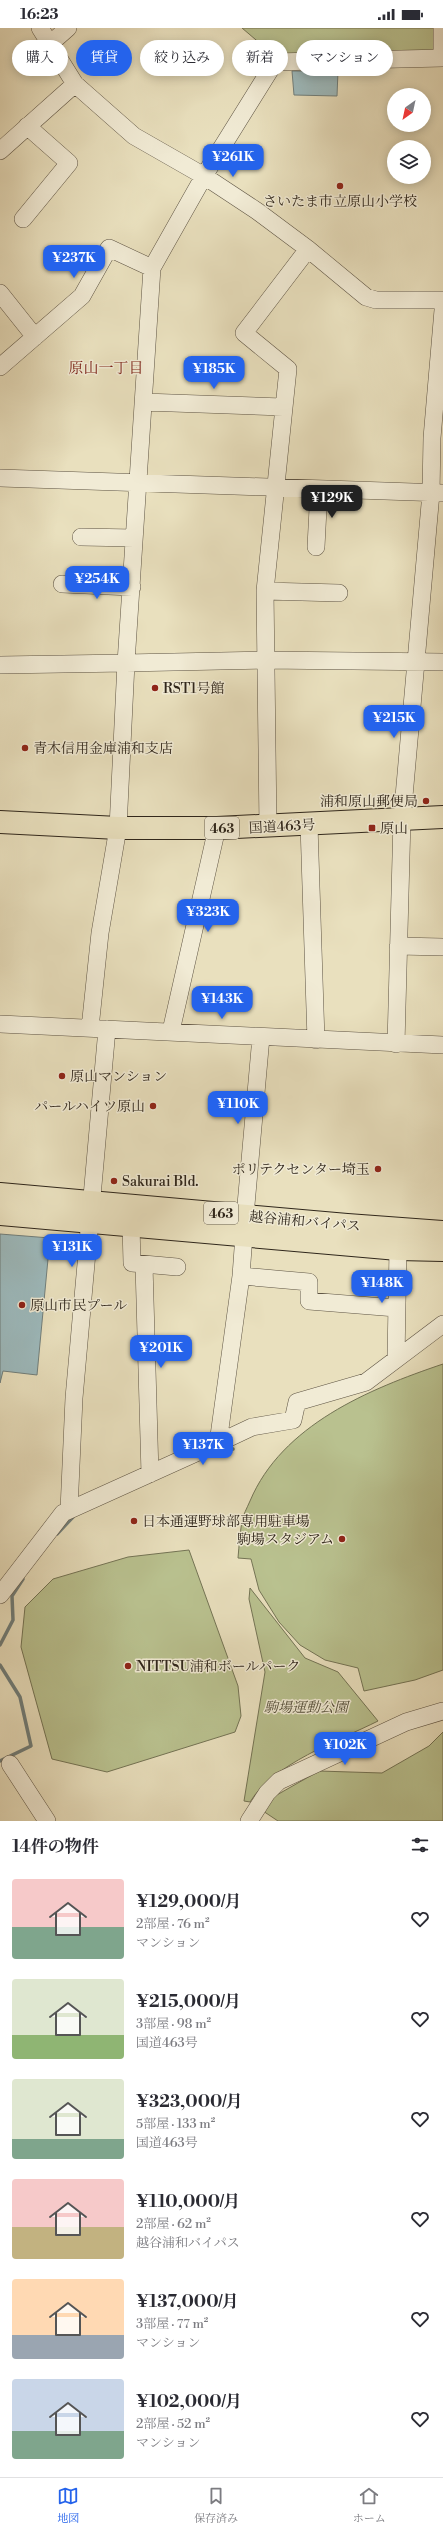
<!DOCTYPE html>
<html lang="ja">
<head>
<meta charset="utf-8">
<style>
	:root { --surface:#fff; --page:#f2f2f3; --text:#2b2b33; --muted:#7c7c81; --line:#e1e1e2; --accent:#2563eb }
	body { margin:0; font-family:"Libre Bodoni","Noto Serif JP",serif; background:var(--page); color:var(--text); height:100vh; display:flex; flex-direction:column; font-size:15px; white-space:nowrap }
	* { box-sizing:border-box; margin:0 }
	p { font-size:13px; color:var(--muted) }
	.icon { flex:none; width:22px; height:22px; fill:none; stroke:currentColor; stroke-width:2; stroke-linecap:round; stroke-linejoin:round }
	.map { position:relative; height:1793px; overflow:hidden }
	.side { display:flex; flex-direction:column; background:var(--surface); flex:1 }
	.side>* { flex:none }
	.top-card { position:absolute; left:12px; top:12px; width:419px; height:36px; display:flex; gap:8px }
	.needle { width:26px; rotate:213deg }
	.fabs { position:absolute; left:387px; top:60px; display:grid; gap:8px }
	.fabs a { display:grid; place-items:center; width:44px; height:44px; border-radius:50%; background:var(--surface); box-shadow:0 2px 10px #0003; font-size:20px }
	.price { position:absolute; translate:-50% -34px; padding:0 9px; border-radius:8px; background:var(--accent); color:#fff; font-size:13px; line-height:26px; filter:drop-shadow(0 1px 2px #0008) }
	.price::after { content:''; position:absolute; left:50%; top:24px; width:12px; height:9px; margin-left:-6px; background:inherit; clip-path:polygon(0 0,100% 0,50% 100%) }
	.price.on { background:#222; color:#fff }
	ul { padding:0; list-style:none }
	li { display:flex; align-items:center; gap:12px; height:100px; padding:0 12px }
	li span { display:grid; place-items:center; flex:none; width:112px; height:80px; border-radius:4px; color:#555 }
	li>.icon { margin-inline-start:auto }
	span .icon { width:48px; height:48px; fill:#fffc; stroke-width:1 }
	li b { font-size:17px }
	h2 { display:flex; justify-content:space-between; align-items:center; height:48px; padding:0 12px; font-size:17px }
	.pill { padding:0 14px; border-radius:18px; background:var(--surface); box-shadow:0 2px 10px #0003; font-size:14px; line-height:36px }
	.pill.on { background:var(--accent); color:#fff }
	.status { display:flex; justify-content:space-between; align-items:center; height:28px; padding:0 20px; background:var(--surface); direction:ltr }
	.status svg { height:11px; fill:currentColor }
	.tabs { display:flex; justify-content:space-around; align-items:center; height:56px; border-top:1px solid var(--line); background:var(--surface); font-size:11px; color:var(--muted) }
	.tabs a { display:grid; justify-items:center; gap:2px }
	.tabs .on { color:var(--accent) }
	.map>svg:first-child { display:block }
	.green { fill:#b9c18f; stroke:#747455 }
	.water { fill:#9dbabd; stroke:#717f7c }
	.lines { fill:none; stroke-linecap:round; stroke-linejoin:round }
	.stream { stroke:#717f7c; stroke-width:3.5 }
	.minor-casing { stroke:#5e5444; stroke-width:18 }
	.highway-casing { stroke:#2f261b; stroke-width:24 }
	.minor { stroke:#f1ebd5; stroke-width:17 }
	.highway { stroke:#e9e0be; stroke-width:22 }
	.poi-dot { fill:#8f2418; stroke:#f1ebd5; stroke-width:1.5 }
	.labels { text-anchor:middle; stroke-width:3; stroke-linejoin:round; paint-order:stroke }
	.shield { fill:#f1ebd5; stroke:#696153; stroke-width:1 }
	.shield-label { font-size:13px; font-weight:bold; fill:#2f261b }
	.poi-label { font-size:14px; fill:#2f261b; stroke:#f1ebd5; text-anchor:start }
	.street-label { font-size:14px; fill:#2f261b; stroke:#f1ebd5 }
	.park-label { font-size:14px; font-style:italic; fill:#524d38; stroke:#f1ebd5 }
	.neighbourhood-label { font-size:15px; fill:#7a1f14; stroke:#f1ebd5 }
</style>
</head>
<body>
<div class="status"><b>16:23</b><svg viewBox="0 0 49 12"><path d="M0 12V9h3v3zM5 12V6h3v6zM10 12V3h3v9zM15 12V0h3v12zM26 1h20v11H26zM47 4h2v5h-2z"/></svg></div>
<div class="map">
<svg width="443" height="1793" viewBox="0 0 443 1793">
	<rect width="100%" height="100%" fill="#e9e0be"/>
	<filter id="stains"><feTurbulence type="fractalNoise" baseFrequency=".005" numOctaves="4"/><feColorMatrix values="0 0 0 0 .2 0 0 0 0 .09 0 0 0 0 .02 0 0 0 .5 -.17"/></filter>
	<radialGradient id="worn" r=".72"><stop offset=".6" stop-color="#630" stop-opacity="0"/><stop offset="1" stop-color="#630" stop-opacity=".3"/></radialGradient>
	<path class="green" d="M242,0H437L438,25L276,29Z
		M443,1336V1642L415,1652L364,1663L358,1640L325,1632L300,1617L279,1594L259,1562L251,1531L238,1530C239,1518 240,1505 242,1493C243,1487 247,1480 250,1473C282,1397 369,1361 443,1336Z
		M189,1522L238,1658L241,1688L235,1704L107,1744L52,1731L21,1619L25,1579L53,1551L128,1529Z
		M250,1560L305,1630L338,1644L378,1693C338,1713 273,1736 250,1774L244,1773L265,1644L249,1571Z
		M443,1704V1793H278L263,1783L275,1768L319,1743L382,1745L429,1718Z"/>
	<path class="water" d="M292,43H338L337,68L294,67Z
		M0,1206L50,1210L37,1347L3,1343L0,1355Z"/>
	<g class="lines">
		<path class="stream" d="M208,1428L233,1421
			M57,1506L73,1489
			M0,1617L13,1592L12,1568L23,1551
			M0,1637L20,1669L31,1718L0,1733"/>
		<g class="minor-casing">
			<path id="minor" d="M40,0L75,56L134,108L204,148L257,183L308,221L366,269L376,272H443
				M442,0V30
				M51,15L68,0
				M443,30L275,34L204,148L152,240L126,635L265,632L443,634
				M0,123L75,56
				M23,191L69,135L27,98
				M0,265L35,309
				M0,339L82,268L109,220L152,240
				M144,374L283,379
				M0,450L443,465
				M81,509L134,510
				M316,519L319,461
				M62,556L132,559
				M265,563L339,565
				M0,637L126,635L118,800L100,905L90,1000
				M309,797L316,1012
				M268,799L265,563L288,341L244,305L308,221
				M398,918L443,919
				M0,996L443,1017
				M171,1003L217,800
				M396,1016L402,791L431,465L432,410L443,282
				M245,1188L261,1009
				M131,1197L132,1235L177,1239
				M144,1237L150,1446
				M241,1248L309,1254V1273L396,1280
				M396,1331L398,1221
				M218,1415L252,1399L293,1392L297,1374L366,1354L443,1296
				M69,1482L74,1370L107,1001
				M0,1567L63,1485L218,1415L241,1248L244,1207
				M10,1736L47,1793
				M249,1793L267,1765L279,1753L406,1694L443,1683"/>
		</g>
		<g class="highway-casing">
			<path id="highway" d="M0,794L118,800H217L443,789
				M0,1166L347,1197L443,1204
				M0,1186L398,1221L443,1222"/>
		</g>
		<use href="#minor" class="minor"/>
		<use href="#highway" class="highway"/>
	</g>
	<g class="poi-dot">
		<circle cx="340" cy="158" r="4"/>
		<circle cx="155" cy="660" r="4"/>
		<circle cx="25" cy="720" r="4"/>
		<circle cx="426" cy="773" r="4"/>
		<rect x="368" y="796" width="8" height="8" rx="2"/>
		<circle cx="62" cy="1048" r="4"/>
		<circle cx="153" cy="1078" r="4"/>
		<circle cx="378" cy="1141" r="4"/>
		<circle cx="114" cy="1153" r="4"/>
		<circle cx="22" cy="1277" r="4"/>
		<circle cx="134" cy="1493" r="4"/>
		<circle cx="342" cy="1511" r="4"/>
		<circle cx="128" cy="1638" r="4"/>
	</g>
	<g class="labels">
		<g class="shield">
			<rect x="205" y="789" width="34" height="22" rx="3"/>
			<rect x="204" y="1174" width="34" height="22" rx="3"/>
		</g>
		<g class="shield-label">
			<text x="222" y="805">463</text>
			<text x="221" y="1190">463</text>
		</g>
		<g class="poi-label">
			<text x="340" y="178" text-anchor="middle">さいたま市立原山小学校</text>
			<text x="163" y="665">RST1号館</text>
			<text x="33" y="725">青木信用金庫浦和支店</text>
			<text x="418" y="778" text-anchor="end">浦和原山郵便局</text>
			<text x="380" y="805">原山</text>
			<text x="70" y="1053">原山マンション</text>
			<text x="145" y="1083" text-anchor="end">パールハイツ原山</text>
			<text x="370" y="1146" text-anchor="end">ポリテクセンター埼玉</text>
			<text x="122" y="1158">Sakurai Bld.</text>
			<text x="30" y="1282">原山市民プール</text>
			<text x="142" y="1498">日本通運野球部専用駐車場</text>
			<text x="334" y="1516" text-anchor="end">駒場スタジアム</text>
			<text x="136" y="1643">NITTSU浦和ボールパーク</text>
		</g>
		<g class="street-label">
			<text transform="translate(282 798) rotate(-3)" y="5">国道463号</text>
			<text transform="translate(305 1193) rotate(5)" y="5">越谷浦和バイパス</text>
		</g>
		<g class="park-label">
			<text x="306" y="1684">駒場運動公園</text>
		</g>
		<g class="neighbourhood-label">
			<text x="106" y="345">原山一丁目</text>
		</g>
	</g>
	<rect width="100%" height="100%" filter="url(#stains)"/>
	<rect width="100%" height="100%" fill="url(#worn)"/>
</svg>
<div class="fabs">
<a><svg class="needle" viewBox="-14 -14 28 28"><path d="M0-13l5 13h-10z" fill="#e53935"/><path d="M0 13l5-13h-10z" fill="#7c7c81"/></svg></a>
<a><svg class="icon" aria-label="layers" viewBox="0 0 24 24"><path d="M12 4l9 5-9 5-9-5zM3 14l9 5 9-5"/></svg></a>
</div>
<b class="price" style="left:233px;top:150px">¥261K</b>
<b class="price" style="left:74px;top:251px">¥237K</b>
<b class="price" style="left:214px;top:362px">¥185K</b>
<b class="price on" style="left:332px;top:491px">¥129K</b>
<b class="price" style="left:97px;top:572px">¥254K</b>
<b class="price" style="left:394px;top:711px">¥215K</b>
<b class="price" style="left:208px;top:905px">¥323K</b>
<b class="price" style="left:222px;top:992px">¥143K</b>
<b class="price" style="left:238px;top:1097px">¥110K</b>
<b class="price" style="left:72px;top:1240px">¥131K</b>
<b class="price" style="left:382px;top:1276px">¥148K</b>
<b class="price" style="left:161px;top:1341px">¥201K</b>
<b class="price" style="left:203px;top:1438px">¥137K</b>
<b class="price" style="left:345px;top:1738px">¥102K</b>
<div class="top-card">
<a class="pill">購入</a>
<a class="pill on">賃貸</a>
<a class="pill">絞り込み</a>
<a class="pill">新着</a>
<a class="pill">マンション</a>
</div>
</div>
<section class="side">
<h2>14件の物件<svg class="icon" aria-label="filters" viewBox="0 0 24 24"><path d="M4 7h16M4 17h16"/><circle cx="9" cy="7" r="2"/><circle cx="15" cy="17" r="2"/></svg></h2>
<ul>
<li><span style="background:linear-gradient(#f6c9c9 60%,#7fa58c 0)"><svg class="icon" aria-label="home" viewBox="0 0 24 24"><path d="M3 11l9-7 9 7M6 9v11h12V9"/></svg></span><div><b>¥129,000/月</b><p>2部屋 · 76 m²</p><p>マンション</p></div><svg class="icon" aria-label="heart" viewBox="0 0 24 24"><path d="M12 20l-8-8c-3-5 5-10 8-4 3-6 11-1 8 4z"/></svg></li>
<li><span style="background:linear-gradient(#dfe7d0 70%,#8fb573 0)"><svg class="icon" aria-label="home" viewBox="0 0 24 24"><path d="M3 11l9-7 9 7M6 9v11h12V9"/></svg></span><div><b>¥215,000/月</b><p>3部屋 · 98 m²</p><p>国道463号</p></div><svg class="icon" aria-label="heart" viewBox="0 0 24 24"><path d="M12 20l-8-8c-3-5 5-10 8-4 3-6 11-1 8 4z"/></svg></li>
<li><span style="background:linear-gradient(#dfe7d0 75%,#7fa58c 0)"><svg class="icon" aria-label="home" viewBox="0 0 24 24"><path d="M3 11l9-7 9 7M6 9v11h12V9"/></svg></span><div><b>¥323,000/月</b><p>5部屋 · 133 m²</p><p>国道463号</p></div><svg class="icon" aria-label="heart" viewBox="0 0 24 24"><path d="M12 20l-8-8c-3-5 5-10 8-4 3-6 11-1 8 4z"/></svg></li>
<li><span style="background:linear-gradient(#f6c9c9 60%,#c2b280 0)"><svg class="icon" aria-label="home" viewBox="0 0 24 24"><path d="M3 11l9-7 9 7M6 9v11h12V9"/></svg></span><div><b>¥110,000/月</b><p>2部屋 · 62 m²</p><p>越谷浦和バイパス</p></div><svg class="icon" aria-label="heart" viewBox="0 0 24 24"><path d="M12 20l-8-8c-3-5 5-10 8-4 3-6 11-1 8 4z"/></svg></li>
<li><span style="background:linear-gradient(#ffd9b3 70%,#9aa5b1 0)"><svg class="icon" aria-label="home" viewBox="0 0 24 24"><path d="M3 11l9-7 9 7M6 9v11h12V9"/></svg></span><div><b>¥137,000/月</b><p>3部屋 · 77 m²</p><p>マンション</p></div><svg class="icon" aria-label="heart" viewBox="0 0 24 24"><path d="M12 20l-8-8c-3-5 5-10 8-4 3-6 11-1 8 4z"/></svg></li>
<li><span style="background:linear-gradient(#c9d6e8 65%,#7fa58c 0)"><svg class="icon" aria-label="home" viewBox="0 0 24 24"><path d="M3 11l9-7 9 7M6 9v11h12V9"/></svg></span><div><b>¥102,000/月</b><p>2部屋 · 52 m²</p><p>マンション</p></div><svg class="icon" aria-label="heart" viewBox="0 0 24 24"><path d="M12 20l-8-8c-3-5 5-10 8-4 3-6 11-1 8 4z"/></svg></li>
</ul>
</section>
<nav class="tabs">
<a class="on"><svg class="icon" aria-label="map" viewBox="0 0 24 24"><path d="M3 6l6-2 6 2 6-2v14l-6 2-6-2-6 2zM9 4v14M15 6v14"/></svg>地図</a>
<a><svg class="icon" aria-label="saved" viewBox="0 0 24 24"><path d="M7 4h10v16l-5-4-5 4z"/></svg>保存済み</a>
<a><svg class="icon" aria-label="home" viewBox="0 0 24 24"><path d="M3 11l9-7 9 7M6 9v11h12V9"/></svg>ホーム</a>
</nav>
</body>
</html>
